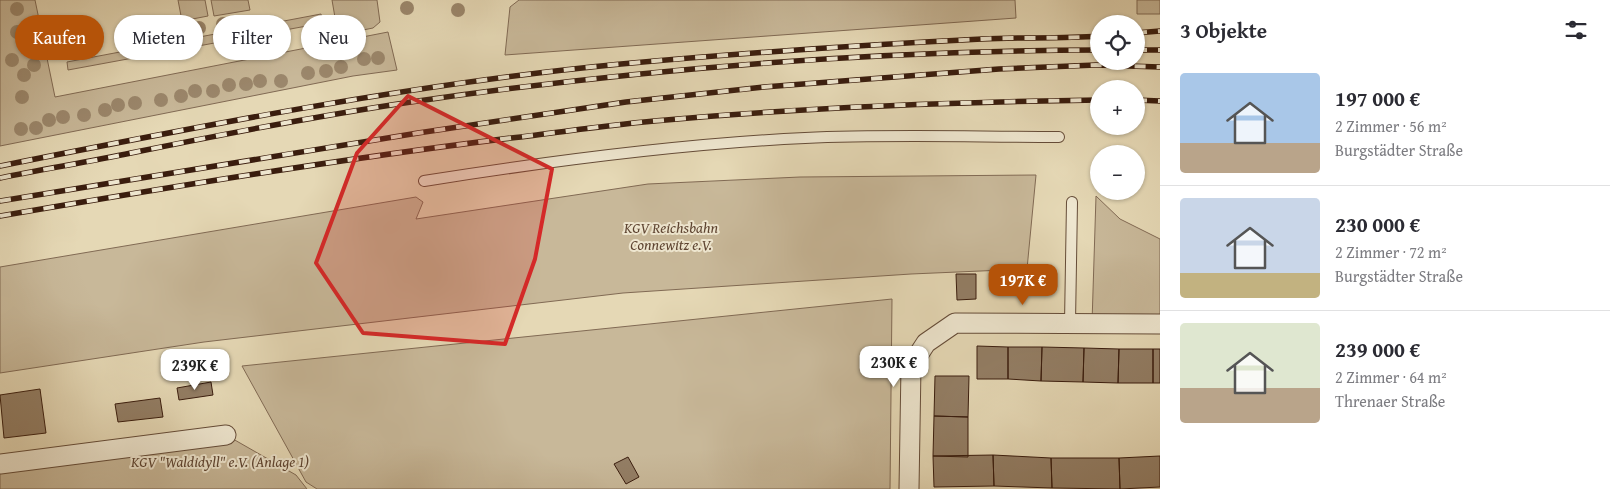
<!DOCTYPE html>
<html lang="de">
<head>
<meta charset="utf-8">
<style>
	:root { --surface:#fff; --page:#f2f2f3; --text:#2b2b33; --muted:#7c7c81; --line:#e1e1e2; --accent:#b45309 }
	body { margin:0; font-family:"Gentium Book Plus",serif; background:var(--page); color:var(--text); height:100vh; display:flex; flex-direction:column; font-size:19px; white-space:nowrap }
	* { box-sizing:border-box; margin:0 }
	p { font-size:16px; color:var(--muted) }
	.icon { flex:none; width:28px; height:28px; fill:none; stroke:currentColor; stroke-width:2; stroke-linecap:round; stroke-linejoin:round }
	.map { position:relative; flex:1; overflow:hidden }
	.side { display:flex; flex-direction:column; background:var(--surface); width:450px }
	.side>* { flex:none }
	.top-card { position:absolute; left:15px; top:15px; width:475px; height:45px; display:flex; gap:10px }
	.controls { position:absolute; left:1090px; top:15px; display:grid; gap:10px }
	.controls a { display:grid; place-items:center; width:55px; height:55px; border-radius:50%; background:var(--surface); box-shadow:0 1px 4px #0004; font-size:25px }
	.price { position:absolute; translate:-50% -42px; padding:0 11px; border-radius:10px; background:#fff; color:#222; font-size:16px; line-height:32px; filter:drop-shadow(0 1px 2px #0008) }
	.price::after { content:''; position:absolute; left:50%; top:30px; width:15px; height:11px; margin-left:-8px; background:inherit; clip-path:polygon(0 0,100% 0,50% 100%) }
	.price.active { background:var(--accent); color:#fff }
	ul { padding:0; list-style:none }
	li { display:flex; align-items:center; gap:15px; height:125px; padding:0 20px }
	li+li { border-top:1px solid var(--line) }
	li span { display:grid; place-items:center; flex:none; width:140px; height:100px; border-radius:5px; color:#555 }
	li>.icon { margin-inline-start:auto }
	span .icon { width:60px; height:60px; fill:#fffc; stroke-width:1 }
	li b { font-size:21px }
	h2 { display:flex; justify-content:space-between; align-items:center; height:60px; padding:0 20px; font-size:21px }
	.chip { padding:0 18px; border-radius:22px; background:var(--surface); box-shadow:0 1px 4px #0004; font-size:18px; line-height:45px }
	.chip.active { background:var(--accent); color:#fff }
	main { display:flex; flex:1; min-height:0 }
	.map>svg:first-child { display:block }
	.green { fill:#c8b899; stroke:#816a54 }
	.building { fill:#937e65; stroke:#3a1d0e }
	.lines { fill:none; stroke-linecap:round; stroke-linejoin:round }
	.service-casing { stroke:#654c38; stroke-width:12 }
	.minor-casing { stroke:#654c38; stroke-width:21 }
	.service { stroke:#eee6cf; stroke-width:10 }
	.minor { stroke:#eee6cf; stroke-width:19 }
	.rail-casing { stroke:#3a1d0e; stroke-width:5.5 }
	.rail { stroke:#eee6cf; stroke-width:4; stroke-dasharray:11; stroke-linecap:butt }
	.tree { fill:#9b876c }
	.marked { fill:#d62828; fill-opacity:0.2; stroke:#d62828; stroke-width:4; stroke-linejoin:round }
	.labels { text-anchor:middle; stroke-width:4; stroke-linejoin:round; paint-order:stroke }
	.park-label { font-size:15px; font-style:italic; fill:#5e4431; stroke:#eee6cf }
</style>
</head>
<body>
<main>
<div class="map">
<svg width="1160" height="489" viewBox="0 0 1160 489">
	<rect width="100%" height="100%" fill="#e5d8b5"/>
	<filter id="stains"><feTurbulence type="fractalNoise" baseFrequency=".004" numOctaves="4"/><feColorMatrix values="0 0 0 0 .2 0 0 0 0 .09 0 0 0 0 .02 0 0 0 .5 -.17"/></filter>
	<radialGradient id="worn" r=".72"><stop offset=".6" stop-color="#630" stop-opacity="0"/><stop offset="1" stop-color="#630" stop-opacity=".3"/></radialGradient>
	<path class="green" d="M0,0H35L55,97L388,32L397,70L353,76L0,146Z
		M178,0H205L208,16L182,21Z
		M211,0H248L250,10L214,16Z
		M332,0H377L380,22L373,28L338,35Z
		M519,0H1015L1016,18L505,55L510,7Z
		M1137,0H1160V14H1137Z
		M321,14L323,23L68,70L67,62Z
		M1036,175L1027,269L911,274L623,293L204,342L0,373V267L416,197L423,202L416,219L648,184L800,177Z
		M1096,196L1120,219L1160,239V324L1092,323Z
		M892,299L890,489H317L306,482L242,366Z
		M226,435L296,475L307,489H0V464Z"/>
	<path class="building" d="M956,274H976V299L957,300Z
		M977,346L1008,347V379H977Z
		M1008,347H1042L1041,381L1008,379Z
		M1042,347L1084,348L1083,382L1041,381Z
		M1084,348L1119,349L1118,383L1083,382Z
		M1119,349H1153V383H1118Z
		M1153,349H1160V383H1153Z
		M935,376H969L968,417L934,416Z
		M211,382L213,395L179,400L177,388Z
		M40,389L46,433L4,438L0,395Z
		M160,398L163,417L118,422L115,404Z
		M934,416L968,417V457L933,456Z
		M993,455L1051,458L1052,488L994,486Z
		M993,455L994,486L934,487L933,456Z
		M1160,456V487L1120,489L1119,458Z
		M628,457L639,477L626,484L614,464Z
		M1051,458H1119L1120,489L1052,488Z"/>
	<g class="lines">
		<g class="service-casing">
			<path id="service" d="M424,181C550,161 677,144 805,138C889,134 974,137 1059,137
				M1070,323L1072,202"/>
		</g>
		<g class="minor-casing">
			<path id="minor" d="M0,464L226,435
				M909,489L911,366L926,343L955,323L1160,324"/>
		</g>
		<use href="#service" class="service"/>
		<use href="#minor" class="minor"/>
		<g class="rail-casing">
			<path id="rail" d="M1136,33L1160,31
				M1136,50H1160
				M1136,100L1160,101
				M0,166C206,125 412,84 621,64C741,53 861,45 982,39C1021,37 1060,39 1099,36
				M0,178C44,169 88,162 131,153C224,134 317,116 411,102C638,69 869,51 1099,50
				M0,201L418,133L626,102L764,87L999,69L1096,65L1160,67
				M0,216C170,187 340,159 511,138C563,132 614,124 666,120C810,107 954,102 1099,100"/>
		</g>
		<use href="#rail" class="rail"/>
	</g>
	<g class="tree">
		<circle cx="407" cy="8" r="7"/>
		<circle cx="17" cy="9" r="7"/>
		<circle cx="458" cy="10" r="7"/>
		<circle cx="80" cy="22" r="7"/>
		<circle cx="223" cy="24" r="7"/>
		<circle cx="199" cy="28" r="7"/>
		<circle cx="17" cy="32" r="7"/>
		<circle cx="159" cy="36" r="7"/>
		<circle cx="75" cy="48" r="7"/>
		<circle cx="378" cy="58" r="7"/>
		<circle cx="364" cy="59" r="7"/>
		<circle cx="12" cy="60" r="7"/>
		<circle cx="34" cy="65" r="7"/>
		<circle cx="341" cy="67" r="7"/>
		<circle cx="326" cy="71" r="7"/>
		<circle cx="308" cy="73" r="7"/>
		<circle cx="24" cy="75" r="7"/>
		<circle cx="260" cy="81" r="7"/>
		<circle cx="281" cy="81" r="7"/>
		<circle cx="246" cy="84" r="7"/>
		<circle cx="229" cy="85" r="7"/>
		<circle cx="195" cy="91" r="7"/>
		<circle cx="213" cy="91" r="7"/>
		<circle cx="181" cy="96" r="7"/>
		<circle cx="22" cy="97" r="7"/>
		<circle cx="161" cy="100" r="7"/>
		<circle cx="135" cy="103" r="7"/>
		<circle cx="118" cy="105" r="7"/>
		<circle cx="105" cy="110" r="7"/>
		<circle cx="84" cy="115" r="7"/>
		<circle cx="63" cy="117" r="7"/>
		<circle cx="49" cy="120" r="7"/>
		<circle cx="36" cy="128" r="7"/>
		<circle cx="21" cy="129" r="7"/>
	</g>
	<path class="marked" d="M408,96L552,169L535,259L505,344L363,333L316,263L357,153Z"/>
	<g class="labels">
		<g class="park-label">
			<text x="671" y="233">KGV Reichsbahn<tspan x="671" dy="17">Connewitz e.V.</tspan></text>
			<text x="220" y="467">KGV "Waldidyll" e.V. (Anlage 1)</text>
		</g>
	</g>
	<rect width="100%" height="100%" filter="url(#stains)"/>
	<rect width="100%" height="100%" fill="url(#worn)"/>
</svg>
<div class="controls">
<a><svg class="icon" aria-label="locate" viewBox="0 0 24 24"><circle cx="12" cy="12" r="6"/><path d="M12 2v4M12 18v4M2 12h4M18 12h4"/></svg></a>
<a>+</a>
<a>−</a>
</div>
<b class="price active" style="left:1023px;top:306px">197K €</b>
<b class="price" style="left:894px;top:388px">230K €</b>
<b class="price" style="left:195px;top:391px">239K €</b>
<div class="top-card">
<a class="chip active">Kaufen</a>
<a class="chip">Mieten</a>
<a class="chip">Filter</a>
<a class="chip">Neu</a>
</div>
</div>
<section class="side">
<h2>3 Objekte<svg class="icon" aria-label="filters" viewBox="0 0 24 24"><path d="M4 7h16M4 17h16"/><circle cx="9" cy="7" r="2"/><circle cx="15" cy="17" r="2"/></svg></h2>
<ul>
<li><span style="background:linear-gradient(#a9c7e8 70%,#b9a48a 0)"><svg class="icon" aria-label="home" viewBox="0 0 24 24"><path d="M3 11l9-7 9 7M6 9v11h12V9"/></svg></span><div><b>197 000 €</b><p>2 Zimmer · 56 m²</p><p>Burgstädter Straße</p></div></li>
<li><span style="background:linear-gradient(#c9d6e8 75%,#c2b280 0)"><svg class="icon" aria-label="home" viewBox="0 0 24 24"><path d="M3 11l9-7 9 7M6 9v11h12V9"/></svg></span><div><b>230 000 €</b><p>2 Zimmer · 72 m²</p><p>Burgstädter Straße</p></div></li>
<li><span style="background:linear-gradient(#dfe7d0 65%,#b9a48a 0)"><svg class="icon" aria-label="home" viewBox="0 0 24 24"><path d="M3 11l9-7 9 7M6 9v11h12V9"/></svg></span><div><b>239 000 €</b><p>2 Zimmer · 64 m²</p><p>Threnaer Straße</p></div></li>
</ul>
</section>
</main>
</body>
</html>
